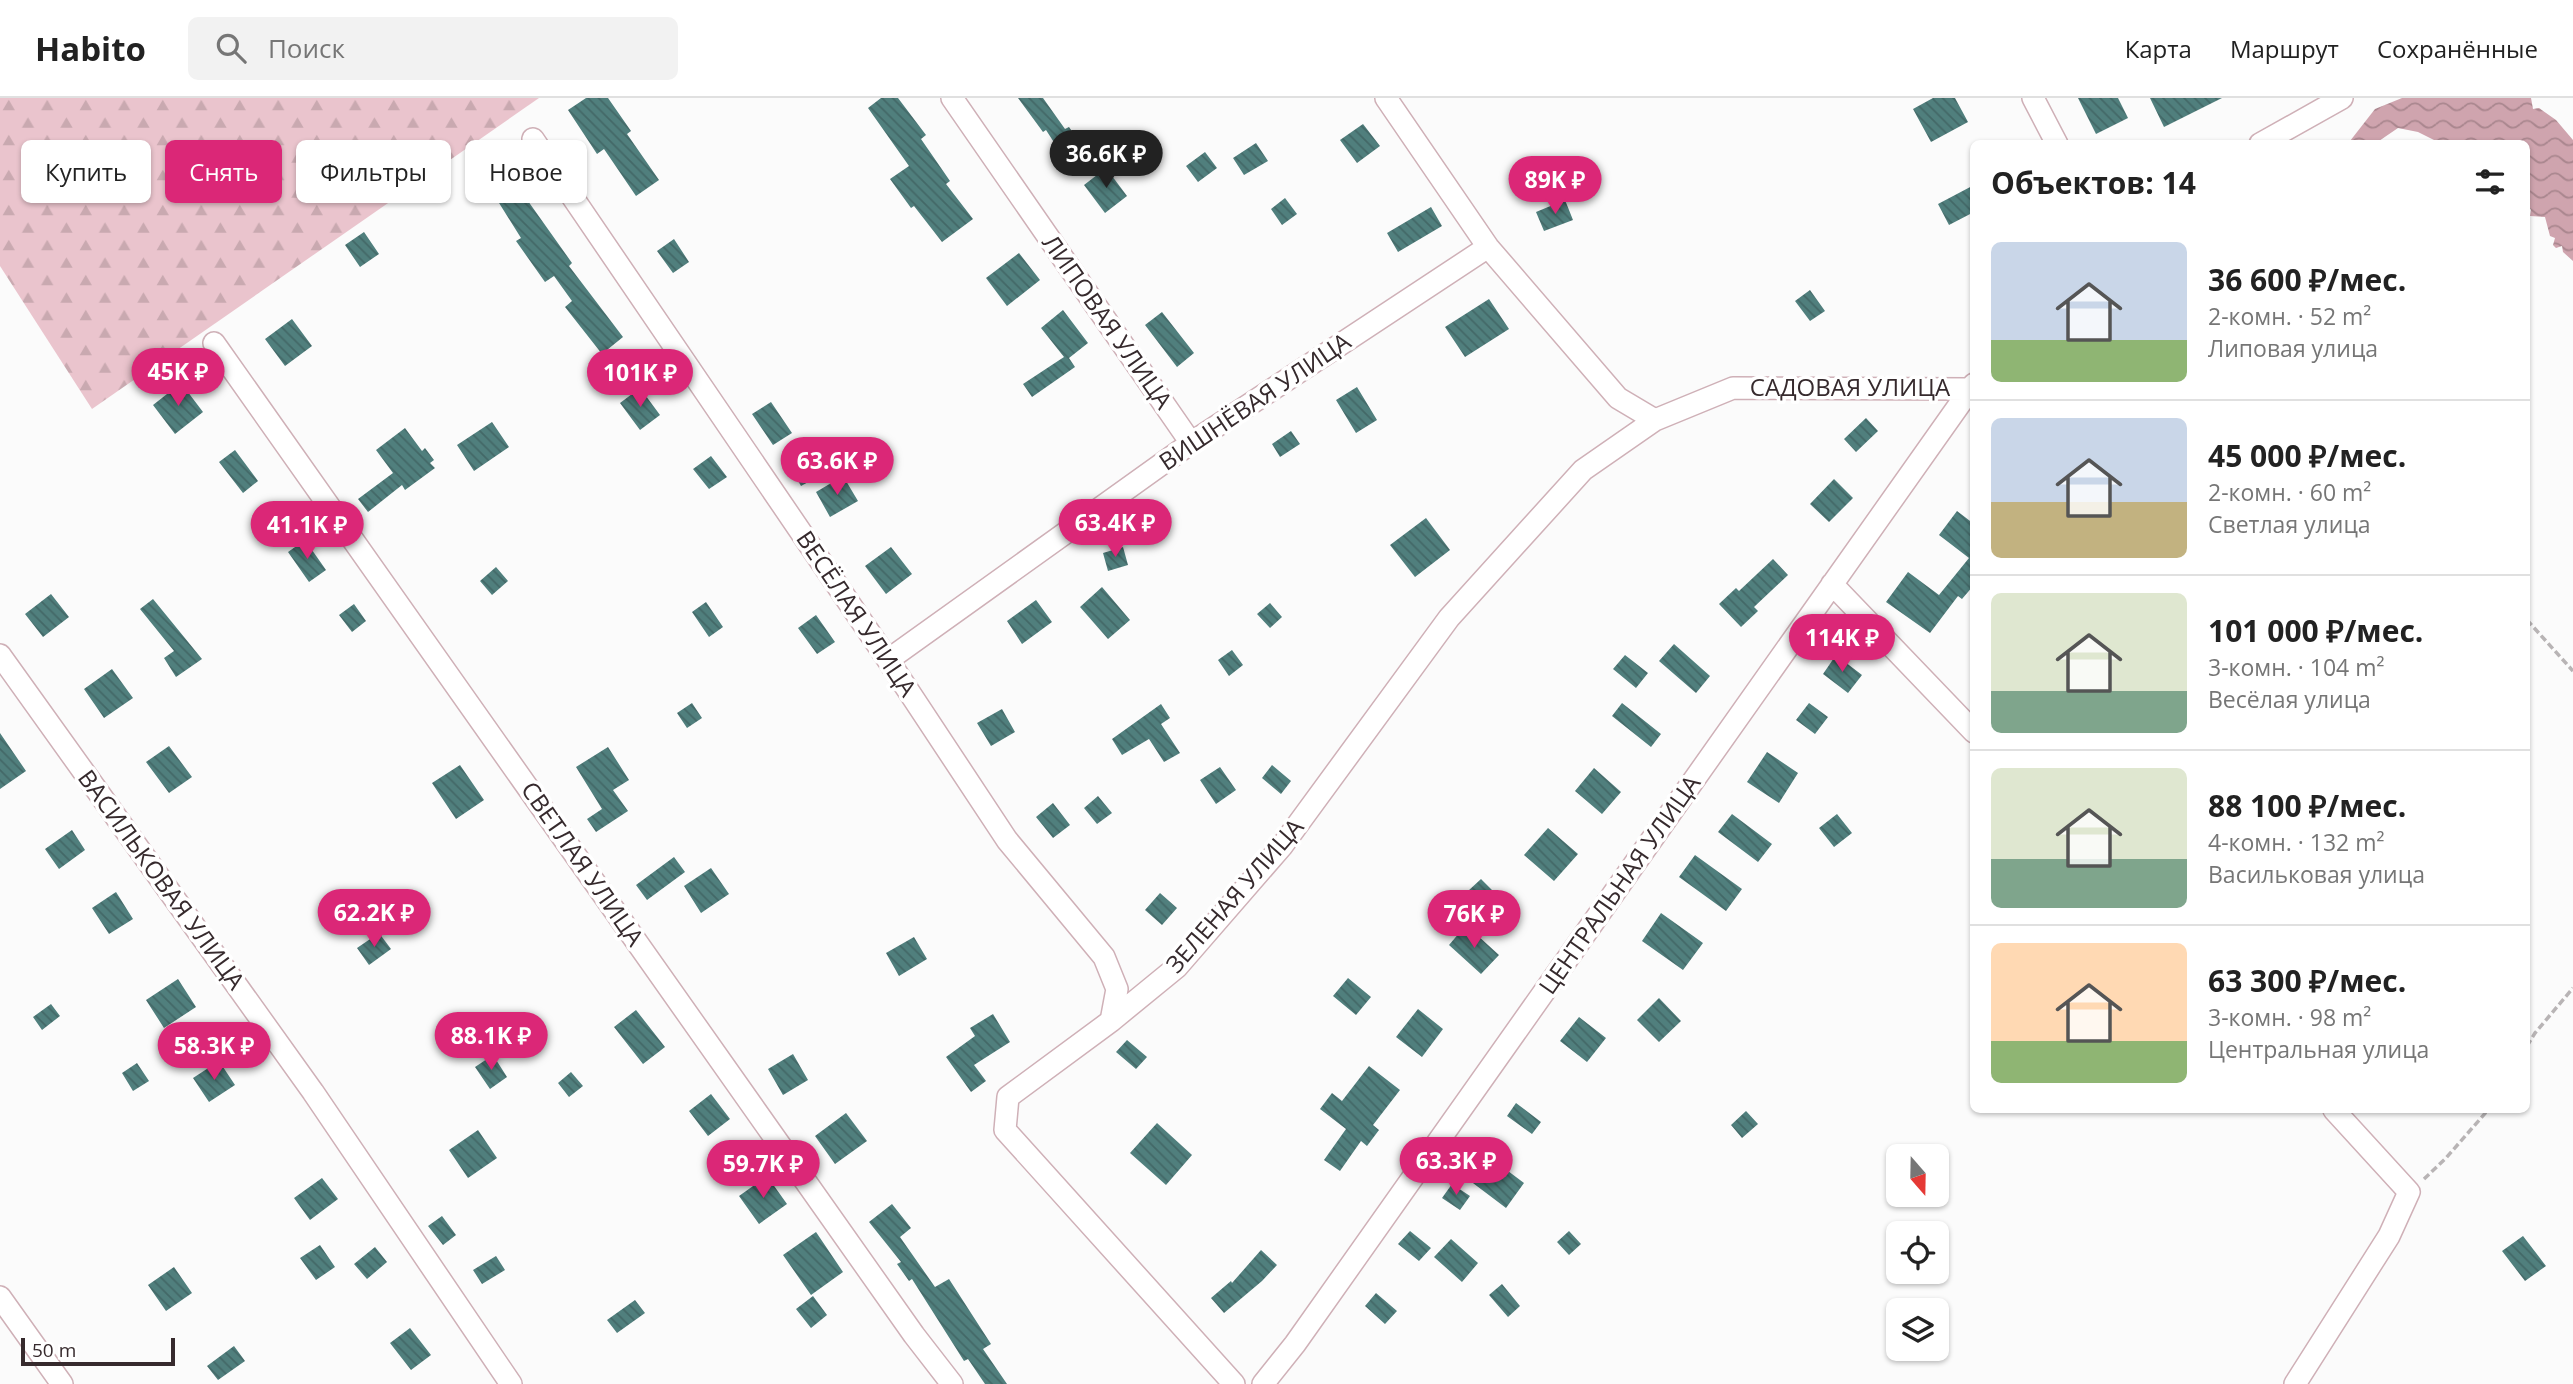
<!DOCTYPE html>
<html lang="ru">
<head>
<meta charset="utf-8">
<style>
	:root { --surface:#fff; --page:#f2f2f2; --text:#222; --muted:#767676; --line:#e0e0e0; --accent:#db2777 }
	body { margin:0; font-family:"Open Sans",sans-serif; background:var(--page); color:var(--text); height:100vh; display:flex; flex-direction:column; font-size:26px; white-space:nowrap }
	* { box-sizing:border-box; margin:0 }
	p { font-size:23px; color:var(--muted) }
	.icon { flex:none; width:38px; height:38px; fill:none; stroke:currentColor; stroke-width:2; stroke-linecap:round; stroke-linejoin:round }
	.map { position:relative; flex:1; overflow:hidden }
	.panel { position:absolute; left:1970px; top:42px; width:560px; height:973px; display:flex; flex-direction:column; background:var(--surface); border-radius:10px; box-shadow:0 2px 5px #0004 }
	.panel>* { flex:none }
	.banner { position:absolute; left:21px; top:42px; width:665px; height:63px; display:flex; gap:14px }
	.needle { width:46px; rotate:160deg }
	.fabs { position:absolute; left:1886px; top:1046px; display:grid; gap:14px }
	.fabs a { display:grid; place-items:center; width:63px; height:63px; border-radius:10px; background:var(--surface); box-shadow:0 2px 5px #0004; font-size:35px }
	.scale { position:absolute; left:21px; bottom:18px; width:154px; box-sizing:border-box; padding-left:7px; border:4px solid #362a2d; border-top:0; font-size:19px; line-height:24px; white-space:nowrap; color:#362a2d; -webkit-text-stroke:5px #fff; paint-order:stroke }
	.price { position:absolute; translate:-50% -60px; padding:0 16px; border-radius:24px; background:var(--accent); color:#fff; font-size:23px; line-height:46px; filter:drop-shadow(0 2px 4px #0008) }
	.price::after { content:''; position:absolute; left:50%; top:42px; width:21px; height:16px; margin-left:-10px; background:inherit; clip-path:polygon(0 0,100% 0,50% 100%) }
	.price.current { background:#222; color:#fff }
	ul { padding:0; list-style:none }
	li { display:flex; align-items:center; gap:21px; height:175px; padding:0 21px }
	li+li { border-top:2px solid var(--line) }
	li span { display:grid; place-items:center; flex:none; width:196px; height:140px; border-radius:10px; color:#555 }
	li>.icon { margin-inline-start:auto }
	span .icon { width:84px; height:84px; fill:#fffc; stroke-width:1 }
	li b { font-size:30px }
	h2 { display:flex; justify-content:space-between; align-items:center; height:84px; padding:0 21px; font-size:30px }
	.tag { padding:0 24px; border-radius:10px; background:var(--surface); box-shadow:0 2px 5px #0004; font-size:24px; line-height:63px }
	.tag.current { background:var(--accent); color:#fff }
	header { display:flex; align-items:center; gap:42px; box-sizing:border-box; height:98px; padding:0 35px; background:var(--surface); border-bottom:2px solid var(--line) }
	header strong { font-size:33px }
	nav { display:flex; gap:38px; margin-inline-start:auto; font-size:24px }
	.search { width:490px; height:63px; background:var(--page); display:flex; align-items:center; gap:18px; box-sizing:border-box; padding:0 24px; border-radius:10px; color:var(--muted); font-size:26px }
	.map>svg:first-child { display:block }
	.forest { fill:url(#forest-firs) }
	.water { fill:url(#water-waves) }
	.building { fill:url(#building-back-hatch) }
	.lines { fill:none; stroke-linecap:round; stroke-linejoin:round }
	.minor-casing { stroke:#cfb0b7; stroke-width:24 }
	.path { stroke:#b8b4b5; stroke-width:3.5; stroke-dasharray:7 3.5; stroke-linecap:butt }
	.minor { stroke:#fff; stroke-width:21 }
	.labels { text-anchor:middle; stroke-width:7; stroke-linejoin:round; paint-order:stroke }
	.street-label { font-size:24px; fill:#362a2d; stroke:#fff }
</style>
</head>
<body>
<header>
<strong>Habito</strong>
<div class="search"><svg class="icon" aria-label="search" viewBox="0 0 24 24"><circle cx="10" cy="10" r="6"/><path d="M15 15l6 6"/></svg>Поиск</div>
<nav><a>Карта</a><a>Маршрут</a><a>Сохранённые</a></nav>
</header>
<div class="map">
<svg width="2573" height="1286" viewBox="0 0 2573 1286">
	<defs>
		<pattern id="forest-firs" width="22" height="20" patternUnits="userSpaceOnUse" patternTransform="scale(1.75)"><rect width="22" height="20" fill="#eac4cd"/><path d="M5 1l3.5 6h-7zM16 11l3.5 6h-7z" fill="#c9a9b0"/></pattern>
		<pattern id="water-waves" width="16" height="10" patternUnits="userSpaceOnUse" patternTransform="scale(1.75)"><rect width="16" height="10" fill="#cfa4ae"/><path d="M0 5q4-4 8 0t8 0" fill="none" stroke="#a9868e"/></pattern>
		<pattern id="building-back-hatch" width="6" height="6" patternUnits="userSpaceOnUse" patternTransform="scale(1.75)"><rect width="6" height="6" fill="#507f7d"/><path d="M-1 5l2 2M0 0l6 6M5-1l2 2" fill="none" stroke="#436867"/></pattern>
	</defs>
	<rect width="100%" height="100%" fill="#fbfbfb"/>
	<path class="forest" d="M0,0H539L92,311L0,168Z"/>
	<path class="water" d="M2402,0H2531L2533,11L2539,10L2556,22L2573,42V163L2563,154L2562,148L2556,150L2553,147L2555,140L2550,138L2545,119L2530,118L2531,112L2527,106V46L2440,45L2418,34L2398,30L2376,45H2338L2350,43L2375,11Z"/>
	<path class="building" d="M586,0H608L631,33L627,36L659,82L636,98L604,51L597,56L568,12Z
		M881,0H898L926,37L921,41L950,83L946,86L973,121L942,144L914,108L911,110L890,81L909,68L868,10Z
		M1018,0H1043L1065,31L1069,29L1084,51L1066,63L1046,32L1043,34Z
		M1933,0H1955L1968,24L1931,44L1913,11Z
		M2078,0H2118L2128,20L2096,36Z
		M2150,0H2222L2164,29Z
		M1363,26L1380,48L1357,65L1340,42Z
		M1256,45L1268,63L1244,77L1233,60Z
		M1205,54L1217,70L1198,84L1186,68Z
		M509,65L531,100L528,103L572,165L569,168L623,239L602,256L565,209L572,203L554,178L545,184L516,143L521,140L484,81Z
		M1106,70L1127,98L1105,115L1084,87Z
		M1974,87V114L1949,127L1938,106Z
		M1285,100L1297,116L1282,127L1271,111Z
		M1565,102L1573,122L1544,133L1536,114Z
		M1431,109L1442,128L1398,154L1387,135Z
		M364,134L379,156L360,169L345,147Z
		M674,141L689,164L673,175L657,153Z
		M1019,155L1040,182L1007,208L986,180Z
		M1810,192L1825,213L1810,223L1795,203Z
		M1489,201L1509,231L1465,259L1445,229Z
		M1063,212L1088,245L1069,260L1075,269L1032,299L1023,286L1064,259L1041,230Z
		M1162,214L1194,255L1177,269L1145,227Z
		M292,221L312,248L285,268L265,241Z
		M181,285L203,314L175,336L153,307Z
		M1357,289L1377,322L1356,335L1336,302Z
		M640,290L660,317L640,332L620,305Z
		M771,304L792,335L773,347L752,316Z
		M1866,320L1878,333L1856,354L1844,341Z
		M492,324L509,349L474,373L457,347Z
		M405,330L422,353L425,350L434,362L430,365L435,370L405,392L402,387L368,414L358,401L393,375L376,352Z
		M1291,333L1300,346L1280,359L1272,346Z
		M235,352L258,383L243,395L219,364Z
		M711,358L727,379L709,391L693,371Z
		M811,361L821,377L801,388L792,372Z
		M843,378L858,403L830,419L816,394Z
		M1834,381L1853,400L1829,424L1810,406Z
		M1957,413L1974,426V487L1962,501L1958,498L1930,535L1886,504L1908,474L1939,497L1969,460L1939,437Z
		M1426,420L1450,452L1415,479L1390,447Z
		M305,442L326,472L309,484L288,454Z
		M891,449L912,476L886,496L865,468Z
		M1123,449L1128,467L1108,473L1103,455Z
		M1773,461L1788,477L1754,509L1758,513L1741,529L1719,506L1736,490L1739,493Z
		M496,469L508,483L492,497L480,483Z
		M1102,489L1130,522L1108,541L1080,509Z
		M51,496L69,519L43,539L25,516Z
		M153,501L202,561L176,579L164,560L174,553L140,511Z
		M1036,502L1052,524L1022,546L1007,523Z
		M706,504L723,529L709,539L692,514Z
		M1270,505L1282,519L1270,530L1257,516Z
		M354,506L366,523L352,534L339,517Z
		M816,517L835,544L817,556L798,530Z
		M1674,546L1710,578L1696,595L1659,563Z
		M1232,552L1243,567L1229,578L1218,562Z
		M1625,557L1648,575L1636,590L1613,571Z
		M1836,557L1862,577L1848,595L1823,576Z
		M112,571L133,600L104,620L84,591Z
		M692,605L702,620L687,630L677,615Z
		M1622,605L1661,636L1651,649L1612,618Z
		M1809,605L1828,619L1815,636L1796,622Z
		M1161,606L1170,620L1161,626L1180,655L1164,664L1149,641L1122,657L1112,641Z
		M1002,611L1015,634L991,648L977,625Z
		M0,635L26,673L0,691Z
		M169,648L192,679L169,695L146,664Z
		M608,649L629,682L613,692L628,713L596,734L587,721L602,711L576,669Z
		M1767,654L1798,675L1779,705L1747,684Z
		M460,667L484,702L456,721L432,685Z
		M1272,667L1291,683L1281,696L1262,680Z
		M1220,669L1236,692L1216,706L1200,682Z
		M1594,670L1621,694L1602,716L1575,693Z
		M1098,698L1112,715L1097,726L1084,710Z
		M1053,705L1070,727L1053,740L1036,719Z
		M1732,716L1772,746L1758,764L1718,734Z
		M1837,716L1852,735L1834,749L1819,730Z
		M1548,730L1578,756L1554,783L1524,757Z
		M72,732L85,752L59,771L45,751Z
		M1695,757L1742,791L1726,813L1679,779Z
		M674,759L685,774L647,802L636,787Z
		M711,770L729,796L701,815L684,788Z
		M1481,781L1496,796L1483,809L1468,793Z
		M116,794L133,821L109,836L92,810Z
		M1160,795L1177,810L1162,827L1145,812Z
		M1661,815L1703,845L1683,872L1642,843Z
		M1466,827L1499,857L1481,876L1449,847Z
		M379,835L391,851L369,867L357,850Z
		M914,839L927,861L899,878L886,855Z
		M1348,880L1371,899L1356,917L1333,898Z
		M178,881L196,909L164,930L146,902Z
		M1659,900L1681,923L1659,944L1637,922Z
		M51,906L60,918L42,932L33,919Z
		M1418,911L1443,931L1422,959L1396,939Z
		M636,912L665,949L643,966L614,929Z
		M993,916L1010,944L974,967L986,983L971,994L946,959L975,938L970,930Z
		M1579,919L1606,940L1587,964L1560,943Z
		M1127,942L1147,959L1136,971L1116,954Z
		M793,956L808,982L783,997L768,971Z
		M493,957L507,979L490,991L475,969Z
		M219,963L235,987L209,1004L193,980Z
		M137,965L149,983L133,993L122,975Z
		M1369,968L1400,992L1373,1027L1379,1032L1367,1048L1361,1043L1340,1073L1324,1062L1346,1031L1320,1011L1332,995L1342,1003Z
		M571,974L583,988L569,999L558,985Z
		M711,996L730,1021L708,1038L689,1013Z
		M1516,1005L1541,1024L1532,1036L1507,1018Z
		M1746,1013L1758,1026L1742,1040L1731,1027Z
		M846,1015L867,1043L835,1066L815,1038Z
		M1157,1025L1192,1057L1166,1087L1130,1055Z
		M478,1032L497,1060L468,1080L449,1052Z
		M1484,1055L1524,1085L1506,1110L1465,1079Z
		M767,1078L787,1106L759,1126L739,1098Z
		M322,1080L338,1101L310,1122L294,1100Z
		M1452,1086L1470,1098L1460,1112L1442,1100Z
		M892,1106L911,1130L900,1139L935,1189L949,1181L991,1246L983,1251L1007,1286H985L968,1261L964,1263L912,1181L909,1183L897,1166L901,1164L869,1124Z
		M442,1118L456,1137L443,1147L428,1128Z
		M1410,1133L1431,1150L1419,1163L1398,1146Z
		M1569,1133L1581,1146L1569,1157L1557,1144Z
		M816,1134L843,1174L811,1197L783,1157Z
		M2523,1138L2546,1168L2525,1183L2502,1153Z
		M1451,1141L1478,1165L1462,1184L1434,1159Z
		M320,1147L335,1169L316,1182L300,1160Z
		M375,1149L387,1164L367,1181L354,1166Z
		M1261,1152L1277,1167L1262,1183L1224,1215L1211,1200L1231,1183L1232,1185Z
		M496,1158L505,1172L482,1186L473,1172Z
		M174,1169L192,1195L166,1213L148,1187Z
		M1502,1186L1520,1208L1508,1219L1489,1197Z
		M1376,1195L1397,1213L1385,1226L1365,1208Z
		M813,1198L827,1217L811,1230L796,1211Z
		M635,1202L645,1215L617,1235L607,1222Z
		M410,1230L431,1257L411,1272L390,1245Z
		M234,1248L245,1263L218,1282L207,1268Z"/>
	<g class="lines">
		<g class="minor-casing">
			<path id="minor" d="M952,0L1191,345
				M1386,0L1488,149L1618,300L1655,322L1733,290L1970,291
				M2033,0L2057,46
				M533,41L888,562L1007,742L1104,859L1117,891L1111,923
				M2260,46L2342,0
				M214,245L914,1237L952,1286
				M1832,486L1974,634
				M0,557L313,994L511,1286
				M888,562L1191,345L1488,149
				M0,1199L62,1286
				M1234,1286L1005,1032L1008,999L1111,923L1177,869L1282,748L1449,520L1583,372L1655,322
				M1263,1286L1295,1246L1974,286
				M2295,1286L2389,1138L2409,1094L2334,1012"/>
		</g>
		<path class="path" d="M2527,522L2573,573
			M2527,948L2535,935L2573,890
			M2424,1081L2446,1060L2488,1012"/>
		<use href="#minor" class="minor"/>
	</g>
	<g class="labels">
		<g class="street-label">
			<text transform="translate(1107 224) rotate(55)" y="8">ЛИПОВАЯ УЛИЦА</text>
			<text x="1850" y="298">САДОВАЯ УЛИЦА</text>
			<text transform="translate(1255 304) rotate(-34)" y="8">ВИШНЁВАЯ УЛИЦА</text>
			<text transform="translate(856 516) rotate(56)" y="8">ВЕСЁЛАЯ УЛИЦА</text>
			<text transform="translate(582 766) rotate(55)" y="8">СВЕТЛАЯ УЛИЦА</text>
			<text transform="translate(161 782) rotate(54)" y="8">ВАСИЛЬКОВАЯ УЛИЦА</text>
			<text transform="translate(1620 787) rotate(-55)" y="8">ЦЕНТРАЛЬНАЯ УЛИЦА</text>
			<text transform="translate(1235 798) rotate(-49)" y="8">ЗЕЛЕНАЯ УЛИЦА</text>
		</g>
	</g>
</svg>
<div class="fabs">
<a><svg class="needle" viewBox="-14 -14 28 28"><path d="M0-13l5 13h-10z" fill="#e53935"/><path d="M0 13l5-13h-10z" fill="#767676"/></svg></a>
<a><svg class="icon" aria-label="locate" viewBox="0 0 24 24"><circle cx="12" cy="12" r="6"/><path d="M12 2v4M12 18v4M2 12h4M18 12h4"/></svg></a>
<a><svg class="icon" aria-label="layers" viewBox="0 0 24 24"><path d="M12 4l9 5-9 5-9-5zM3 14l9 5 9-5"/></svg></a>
</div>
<div class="scale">50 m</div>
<b class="price current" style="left:1106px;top:92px">36.6K ₽</b>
<b class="price" style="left:1555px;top:118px">89K ₽</b>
<b class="price" style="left:178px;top:310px">45K ₽</b>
<b class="price" style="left:640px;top:311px">101K ₽</b>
<b class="price" style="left:837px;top:399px">63.6K ₽</b>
<b class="price" style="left:1115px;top:461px">63.4K ₽</b>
<b class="price" style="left:307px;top:463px">41.1K ₽</b>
<b class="price" style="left:1842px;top:576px">114K ₽</b>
<b class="price" style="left:374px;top:851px">62.2K ₽</b>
<b class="price" style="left:1474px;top:852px">76K ₽</b>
<b class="price" style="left:491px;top:974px">88.1K ₽</b>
<b class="price" style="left:214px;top:984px">58.3K ₽</b>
<b class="price" style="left:1456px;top:1099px">63.3K ₽</b>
<b class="price" style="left:763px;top:1102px">59.7K ₽</b>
<div class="banner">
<a class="tag">Купить</a>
<a class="tag current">Снять</a>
<a class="tag">Фильтры</a>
<a class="tag">Новое</a>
</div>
<section class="panel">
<h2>Объектов: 14<svg class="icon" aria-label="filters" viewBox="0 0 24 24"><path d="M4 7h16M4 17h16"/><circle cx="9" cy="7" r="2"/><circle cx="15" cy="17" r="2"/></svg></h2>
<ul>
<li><span style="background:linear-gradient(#c9d6e8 70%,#8fb573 0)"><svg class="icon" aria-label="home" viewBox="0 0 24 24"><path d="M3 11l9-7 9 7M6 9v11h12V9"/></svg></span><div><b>36 600 ₽/мес.</b><p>2-комн. · 52 m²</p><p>Липовая улица</p></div></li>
<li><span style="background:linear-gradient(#c9d6e8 60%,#c2b280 0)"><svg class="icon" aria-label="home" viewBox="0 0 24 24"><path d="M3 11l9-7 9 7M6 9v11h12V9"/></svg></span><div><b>45 000 ₽/мес.</b><p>2-комн. · 60 m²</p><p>Светлая улица</p></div></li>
<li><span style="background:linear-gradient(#dfe7d0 70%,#7fa58c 0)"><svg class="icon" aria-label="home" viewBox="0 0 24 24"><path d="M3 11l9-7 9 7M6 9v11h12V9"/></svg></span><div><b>101 000 ₽/мес.</b><p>3-комн. · 104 m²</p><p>Весёлая улица</p></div></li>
<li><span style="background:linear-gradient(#dfe7d0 65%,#7fa58c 0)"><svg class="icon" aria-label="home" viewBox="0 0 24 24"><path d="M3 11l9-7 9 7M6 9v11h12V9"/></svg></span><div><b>88 100 ₽/мес.</b><p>4-комн. · 132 m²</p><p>Васильковая улица</p></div></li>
<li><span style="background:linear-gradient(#ffd9b3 70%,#8fb573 0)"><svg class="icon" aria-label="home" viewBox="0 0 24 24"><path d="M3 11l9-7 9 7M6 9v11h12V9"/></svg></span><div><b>63 300 ₽/мес.</b><p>3-комн. · 98 m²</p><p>Центральная улица</p></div></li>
</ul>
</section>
</div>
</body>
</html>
